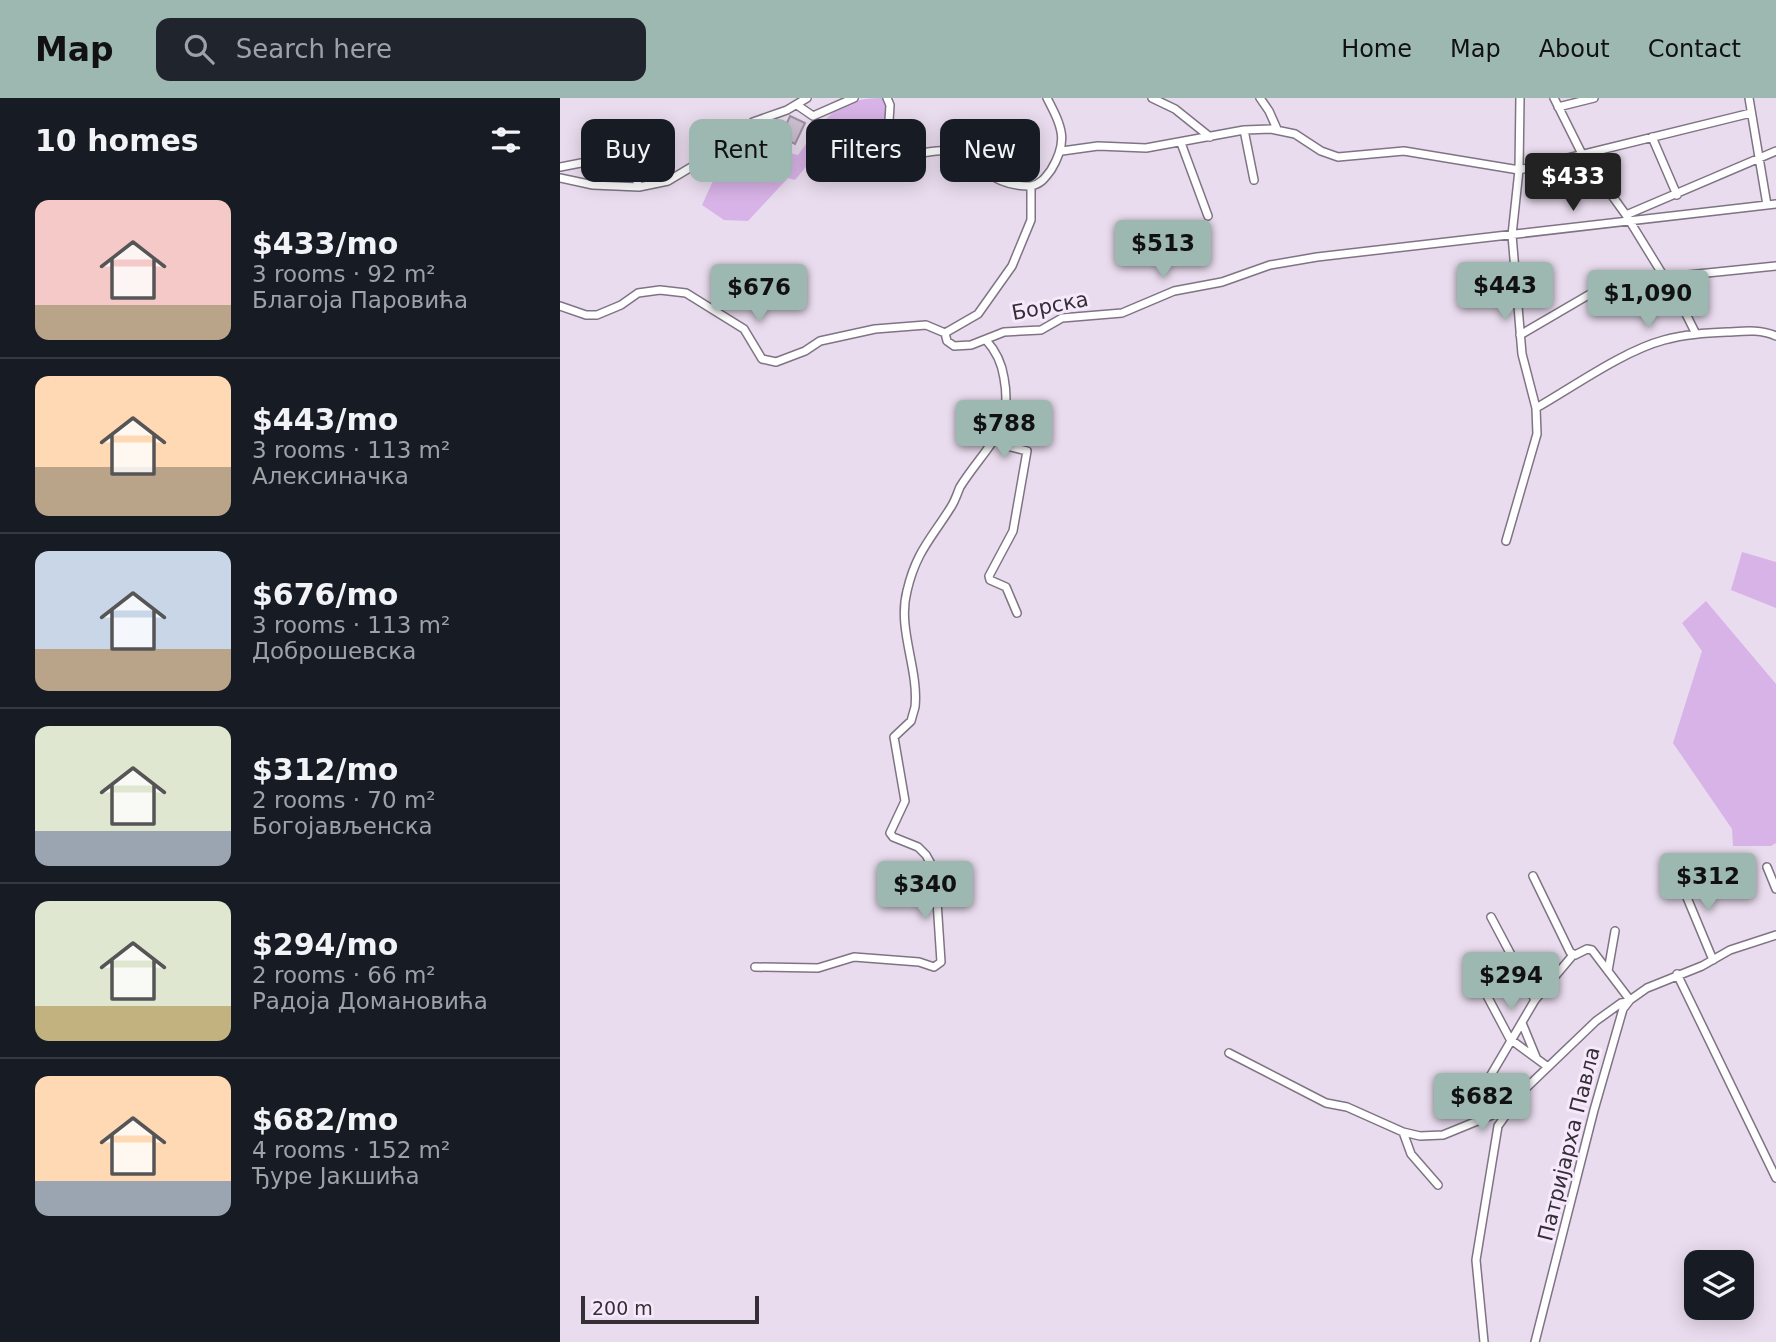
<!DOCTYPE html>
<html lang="en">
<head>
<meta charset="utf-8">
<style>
	:root { --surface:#171b24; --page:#20242c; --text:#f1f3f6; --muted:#9ea1a6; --line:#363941; --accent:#9db8b0 }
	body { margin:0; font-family:"DejaVu Sans",sans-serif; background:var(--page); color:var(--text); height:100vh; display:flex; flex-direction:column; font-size:26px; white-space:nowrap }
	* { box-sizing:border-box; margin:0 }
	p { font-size:23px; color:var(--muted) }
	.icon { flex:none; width:38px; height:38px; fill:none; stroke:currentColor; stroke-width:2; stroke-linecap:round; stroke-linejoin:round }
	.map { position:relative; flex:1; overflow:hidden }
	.side { display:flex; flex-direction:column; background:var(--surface); width:560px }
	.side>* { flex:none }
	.top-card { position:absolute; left:21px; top:21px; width:665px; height:63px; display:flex; gap:14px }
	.fabs { position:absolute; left:1124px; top:1152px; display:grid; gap:14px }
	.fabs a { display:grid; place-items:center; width:70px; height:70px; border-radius:14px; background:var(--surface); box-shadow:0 4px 18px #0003; font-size:35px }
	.scale { position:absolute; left:21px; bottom:18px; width:178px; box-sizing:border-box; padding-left:7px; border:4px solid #342f36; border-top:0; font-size:19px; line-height:24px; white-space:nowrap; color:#342f36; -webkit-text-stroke:5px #f6e9fb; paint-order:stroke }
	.price { position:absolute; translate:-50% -60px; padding:0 16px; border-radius:7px; background:var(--accent); color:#111; font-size:23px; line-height:46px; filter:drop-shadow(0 2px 4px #0008) }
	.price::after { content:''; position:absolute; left:50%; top:42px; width:21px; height:16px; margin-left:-10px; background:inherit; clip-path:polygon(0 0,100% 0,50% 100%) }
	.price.active { background:#222; color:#fff }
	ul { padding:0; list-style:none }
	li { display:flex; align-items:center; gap:21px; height:175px; padding:0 35px }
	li+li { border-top:2px solid var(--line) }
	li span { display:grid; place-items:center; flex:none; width:196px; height:140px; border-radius:14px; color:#555 }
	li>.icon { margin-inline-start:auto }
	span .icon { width:84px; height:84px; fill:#fffc; stroke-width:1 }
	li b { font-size:30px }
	h2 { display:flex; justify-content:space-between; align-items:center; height:84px; padding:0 35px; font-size:30px }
	.pill { padding:0 24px; border-radius:14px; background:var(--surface); box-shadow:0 4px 18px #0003; font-size:24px; line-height:63px }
	.pill.active { background:var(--accent); color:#111 }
	header { display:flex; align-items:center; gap:42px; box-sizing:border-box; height:98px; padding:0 35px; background:var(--accent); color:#111 }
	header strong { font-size:33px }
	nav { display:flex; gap:38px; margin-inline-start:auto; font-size:24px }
	.search { width:490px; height:63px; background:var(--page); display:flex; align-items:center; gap:18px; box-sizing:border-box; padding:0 24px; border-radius:14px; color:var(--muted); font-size:26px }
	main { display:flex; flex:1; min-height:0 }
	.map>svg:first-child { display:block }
	.green { fill:#d8b3e7 }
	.building { fill:#cdc0d2; stroke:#9e92a2; stroke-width:2 }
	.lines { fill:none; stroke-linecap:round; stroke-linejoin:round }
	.minor-casing { stroke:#7f7484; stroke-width:10 }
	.minor { stroke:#fff; stroke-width:7 }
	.labels { text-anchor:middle; stroke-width:6; stroke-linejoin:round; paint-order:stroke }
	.street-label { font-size:21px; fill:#342f36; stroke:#f6e9fb }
</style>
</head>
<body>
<header>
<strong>Map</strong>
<div class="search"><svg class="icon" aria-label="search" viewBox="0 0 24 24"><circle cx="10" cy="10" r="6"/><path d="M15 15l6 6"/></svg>Search here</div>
<nav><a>Home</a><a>Map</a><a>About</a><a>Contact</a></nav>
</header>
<main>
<section class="side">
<h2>10 homes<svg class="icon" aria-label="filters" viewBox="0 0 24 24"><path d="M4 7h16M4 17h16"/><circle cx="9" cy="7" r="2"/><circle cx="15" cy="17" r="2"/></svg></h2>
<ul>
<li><span style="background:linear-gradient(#f6c9c9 75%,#b9a48a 0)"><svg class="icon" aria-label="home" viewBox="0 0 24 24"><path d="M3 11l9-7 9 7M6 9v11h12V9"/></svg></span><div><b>$433/mo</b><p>3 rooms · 92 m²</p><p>Благоја Паровића</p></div></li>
<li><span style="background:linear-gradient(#ffd9b3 65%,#b9a48a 0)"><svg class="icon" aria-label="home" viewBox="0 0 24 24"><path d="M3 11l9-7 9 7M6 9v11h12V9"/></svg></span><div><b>$443/mo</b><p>3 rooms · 113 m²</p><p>Алексиначка</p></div></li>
<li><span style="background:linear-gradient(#c9d6e8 70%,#b9a48a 0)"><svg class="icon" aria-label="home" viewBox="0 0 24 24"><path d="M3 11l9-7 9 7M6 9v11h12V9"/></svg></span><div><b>$676/mo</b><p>3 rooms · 113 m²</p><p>Доброшевска</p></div></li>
<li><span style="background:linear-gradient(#dfe7d0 75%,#9aa5b1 0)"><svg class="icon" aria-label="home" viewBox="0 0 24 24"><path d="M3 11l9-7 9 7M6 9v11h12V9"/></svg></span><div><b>$312/mo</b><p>2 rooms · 70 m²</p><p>Богојављенска</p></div></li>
<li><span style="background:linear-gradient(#dfe7d0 75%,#c2b280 0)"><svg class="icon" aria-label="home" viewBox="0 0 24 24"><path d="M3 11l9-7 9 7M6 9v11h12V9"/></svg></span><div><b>$294/mo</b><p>2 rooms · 66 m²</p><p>Радоја Домановића</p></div></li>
<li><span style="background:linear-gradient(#ffd9b3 75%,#9aa5b1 0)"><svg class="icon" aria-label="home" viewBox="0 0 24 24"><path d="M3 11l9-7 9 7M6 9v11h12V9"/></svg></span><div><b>$682/mo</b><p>4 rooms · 152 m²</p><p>Ђуре Јакшића</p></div></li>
</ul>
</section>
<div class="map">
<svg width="1216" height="1244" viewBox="0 0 1216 1244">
	<rect width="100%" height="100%" fill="#e9dcee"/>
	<path class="green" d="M322,0L327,6L324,34L312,52L290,48L267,74L249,65L235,82L228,80L188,123L164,122L142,107L164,59L201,24L216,27V33L229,55L238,57C263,23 275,0 322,0Z
		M1182,454L1216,464V510L1171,492Z
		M1146,503L1216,586V745L1211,748H1173L1172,731L1113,645L1142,553L1122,525Z"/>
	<path class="building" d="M230,18L245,25L235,46L225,41L226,38L222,36Z"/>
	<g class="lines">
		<g class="minor-casing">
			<path id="minor" d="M327,0L330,7L328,39L346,58C359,57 372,51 385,53C419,60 429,89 471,88
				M592,0L615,11L650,39
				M700,0L709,13L717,31
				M994,0L1022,56L1066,117L1122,208L1136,236
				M1189,0L1207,107
				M237,7L253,18L294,0
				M998,9L1034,0
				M684,32L694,82
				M1092,39L1117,97
				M621,45L648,118
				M502,53L538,48L586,50L684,32L711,31L735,36L761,53L778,59L844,53L959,72L1191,15
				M0,69L67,56L79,89
				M0,80L33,87L79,89L108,83L143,62L168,51L193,24L227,12L247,0
				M1066,117L1216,53
				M0,208L26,217H37L61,207L78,195L100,192L126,195L184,231L202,261L216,264L245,253L260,243L315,231L366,227L385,235
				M385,235L387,243L394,248L411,247L444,234L481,232L502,220L562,215L614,193L662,184L710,167L757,159L1216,106
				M385,235L418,216L452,168L471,122V88C481,86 485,80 491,72C509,43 502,29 487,0
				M960,237L1049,185L1216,168
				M976,310C1013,289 1063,253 1104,242C1125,236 1147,235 1168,234C1185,233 1200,231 1216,238
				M436,340L443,347L467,353L453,433L429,478L430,482L446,489L457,515
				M946,443L977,336L976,310L962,256L952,137L959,72L960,0
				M1207,769L1216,791
				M1122,776L1123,790L1153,862
				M973,778L1010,854L1015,857L1027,851L1032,852L1070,902
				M931,819L975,902
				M908,862L950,941L988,969
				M195,869L258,870L294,859L359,864L374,869L381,864L375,773L366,757L358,749L333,739L330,735L345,703L334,639L351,623L355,609C359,571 337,531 347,493C356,454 371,441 391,409C395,403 397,396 400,389C425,349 454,333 444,280C442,266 436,253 426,242
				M1048,873L1055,833
				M1117,876L1216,1080
				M962,925L976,959
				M669,955L766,1005L787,1009L843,1034L860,1038L883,1037L937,1015H945
				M937,1015L924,996L925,987L975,902L1013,857
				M843,1034L851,1056L878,1087
				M924,1244L916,1162L938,1028L963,993L1036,923L1061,905L1068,904
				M975,1244L1034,1012L1063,911L1070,902L1087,890L1142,868L1170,852L1216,837"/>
		</g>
		<use href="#minor" class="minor"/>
	</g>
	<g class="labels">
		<g class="street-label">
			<text transform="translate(490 208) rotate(-11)" y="7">Борска</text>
			<text transform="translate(1009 1046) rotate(-76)" y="7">Патријарха Павла</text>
		</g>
	</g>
</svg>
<div class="fabs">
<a><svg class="icon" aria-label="layers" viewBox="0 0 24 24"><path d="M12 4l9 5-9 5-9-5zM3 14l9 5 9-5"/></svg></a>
</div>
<div class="scale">200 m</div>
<b class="price active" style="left:1013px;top:115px">$433</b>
<b class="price" style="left:603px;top:182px">$513</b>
<b class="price" style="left:945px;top:224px">$443</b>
<b class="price" style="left:199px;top:226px">$676</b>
<b class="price" style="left:1088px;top:232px">$1,090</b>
<b class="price" style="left:444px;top:362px">$788</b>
<b class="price" style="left:1148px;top:815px">$312</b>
<b class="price" style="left:365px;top:823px">$340</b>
<b class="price" style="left:951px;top:914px">$294</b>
<b class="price" style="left:922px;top:1035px">$682</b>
<div class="top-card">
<a class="pill">Buy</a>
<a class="pill active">Rent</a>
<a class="pill">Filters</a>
<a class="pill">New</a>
</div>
</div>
</main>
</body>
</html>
